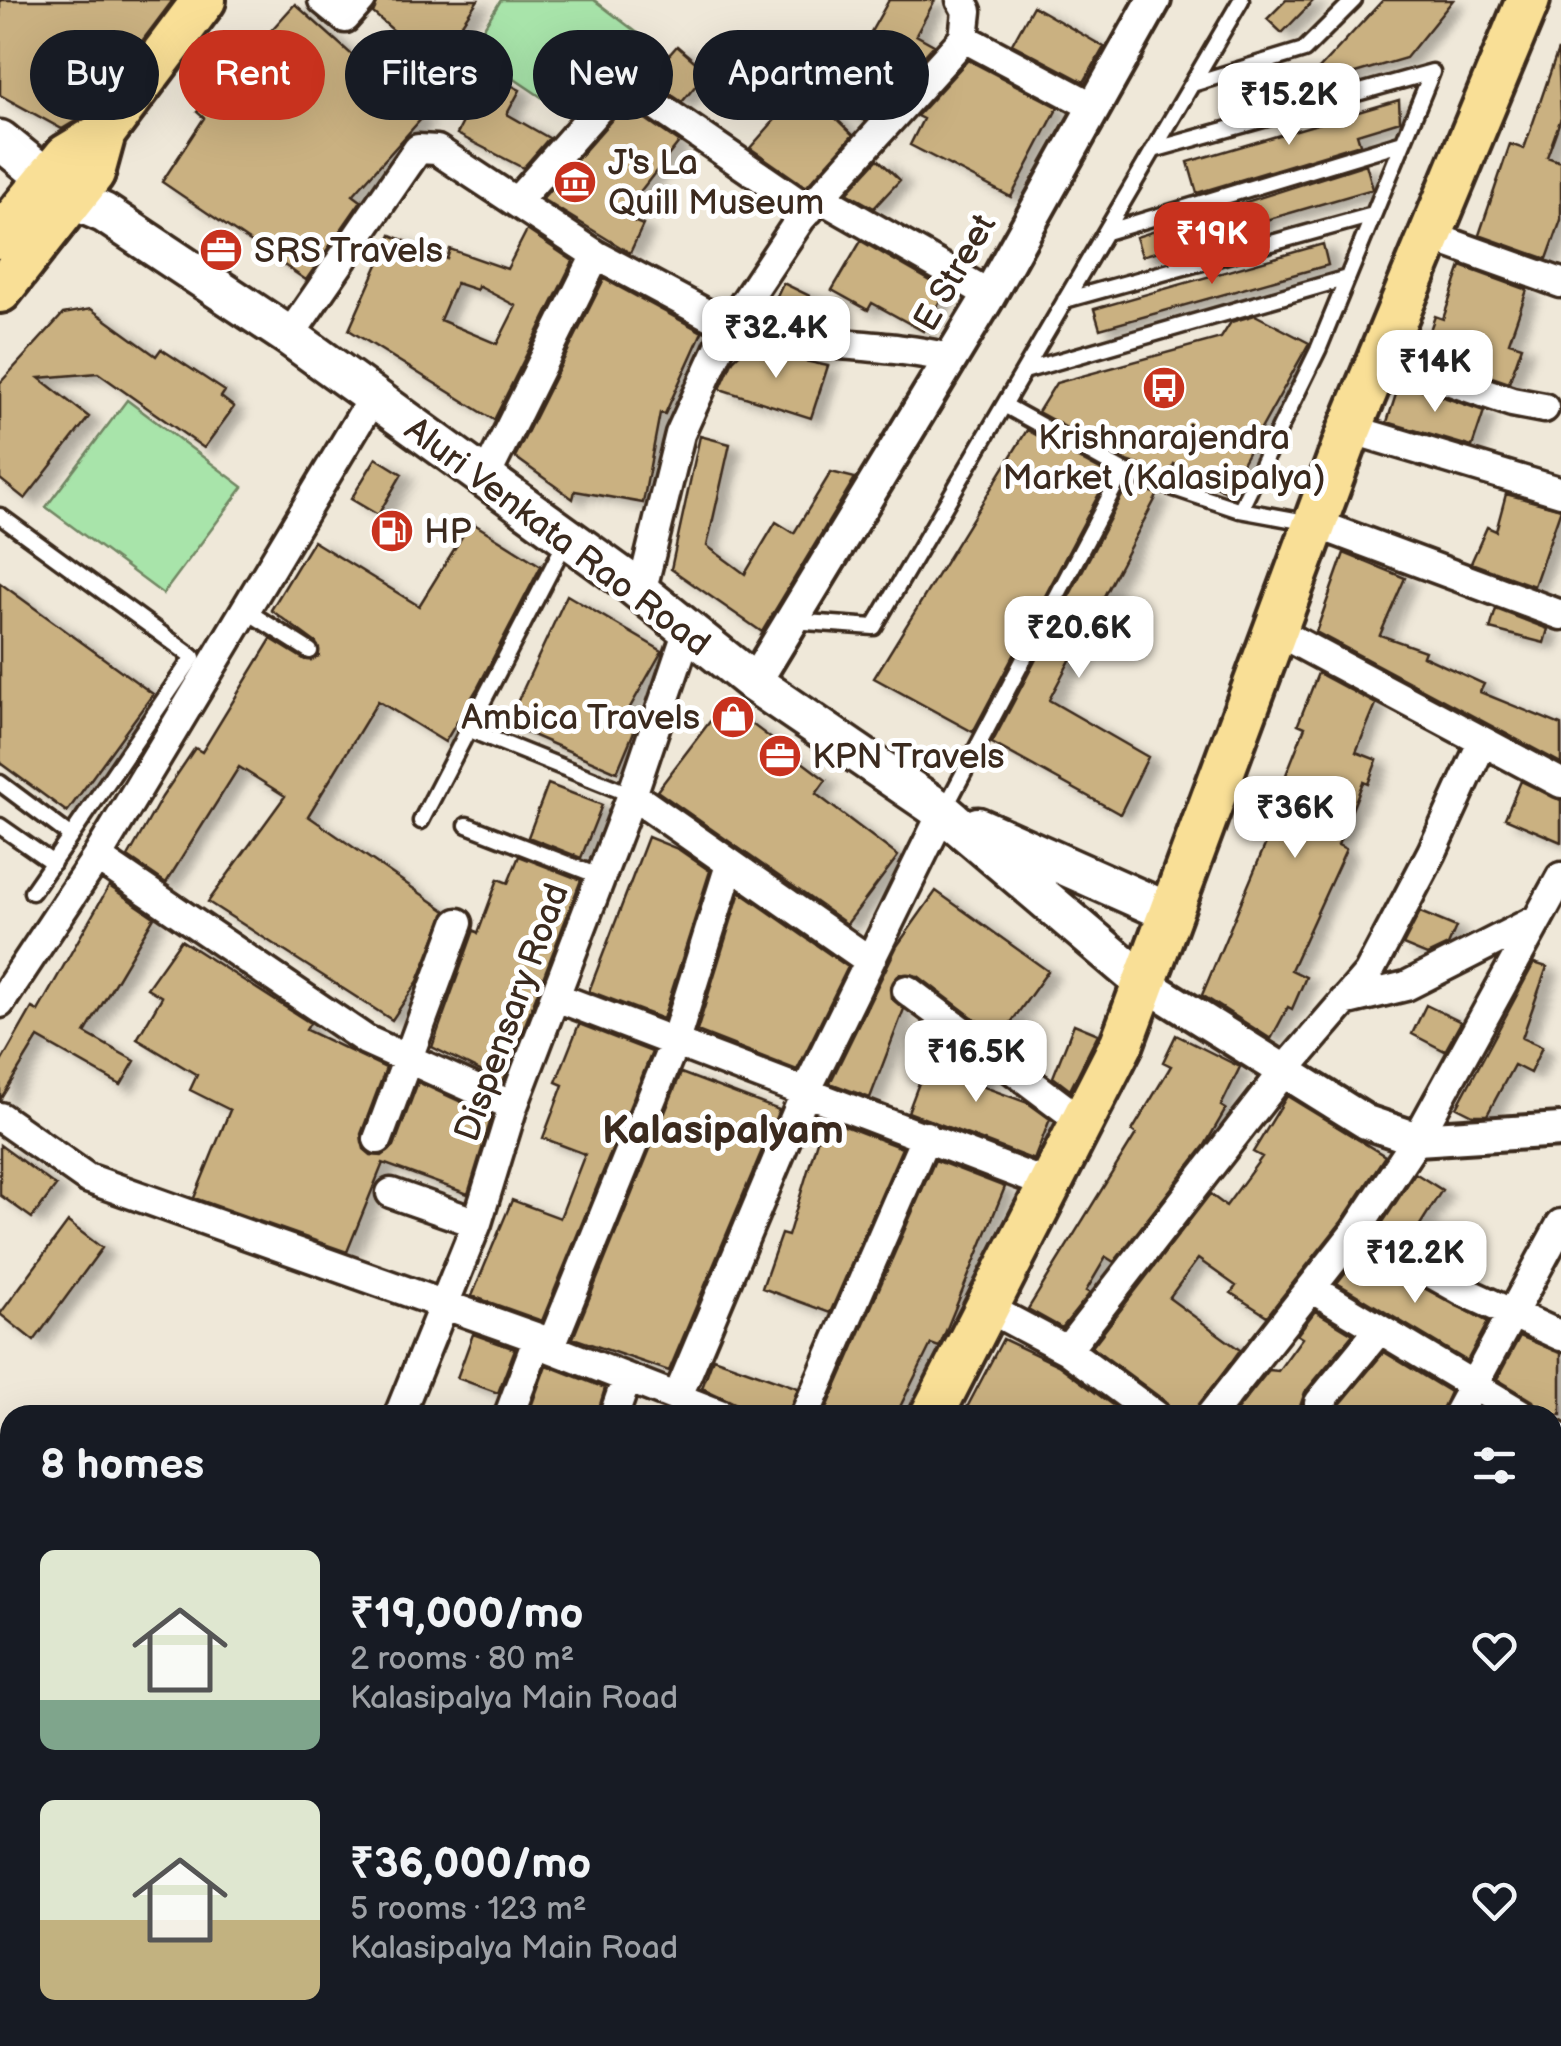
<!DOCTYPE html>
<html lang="en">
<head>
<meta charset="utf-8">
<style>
	:root { --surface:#171b24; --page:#242831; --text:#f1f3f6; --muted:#9ea1a6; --accent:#c8321e }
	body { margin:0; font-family:"Balsamiq Sans",sans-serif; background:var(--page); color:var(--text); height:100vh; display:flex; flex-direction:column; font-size:38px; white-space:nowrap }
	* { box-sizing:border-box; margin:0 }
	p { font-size:32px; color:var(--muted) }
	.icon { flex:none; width:55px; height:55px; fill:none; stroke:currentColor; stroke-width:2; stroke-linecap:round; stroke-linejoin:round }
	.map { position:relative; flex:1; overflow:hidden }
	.drawer { position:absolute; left:0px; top:1405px; width:1562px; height:642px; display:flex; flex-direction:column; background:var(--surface); border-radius:30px 30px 0 0; box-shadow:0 10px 40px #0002 }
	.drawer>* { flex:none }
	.hud { position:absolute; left:30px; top:30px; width:1000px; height:90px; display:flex; gap:20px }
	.price { position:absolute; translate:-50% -85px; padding:0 22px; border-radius:20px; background:#fff; color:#222; font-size:32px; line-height:65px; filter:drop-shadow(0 2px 5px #0008) }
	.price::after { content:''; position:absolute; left:50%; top:60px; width:30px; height:22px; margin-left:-15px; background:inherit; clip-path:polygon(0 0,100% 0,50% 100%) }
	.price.active { background:var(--accent); color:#fff }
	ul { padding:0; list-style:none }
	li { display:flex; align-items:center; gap:30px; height:250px; padding:0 40px }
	li span { display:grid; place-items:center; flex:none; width:280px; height:200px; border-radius:15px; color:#555 }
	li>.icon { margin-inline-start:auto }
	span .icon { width:120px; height:120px; fill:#fffc; stroke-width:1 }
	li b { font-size:42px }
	h2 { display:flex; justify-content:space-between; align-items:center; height:120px; padding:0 40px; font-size:42px }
	.chip { padding:0 35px; border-radius:45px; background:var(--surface); box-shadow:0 10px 40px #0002; font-size:35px; line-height:90px }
	.chip.active { background:var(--accent); color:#fff }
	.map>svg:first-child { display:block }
	.green { fill:#a8e4aa; stroke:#728764; stroke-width:2.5 }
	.building { fill:#cab181; stroke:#3b2a1e; stroke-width:2.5; fill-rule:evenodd; filter:url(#shadow) }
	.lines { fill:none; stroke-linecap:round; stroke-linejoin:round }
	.service-casing { stroke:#3b2a1e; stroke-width:21 }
	.minor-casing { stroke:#3b2a1e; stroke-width:35 }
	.tertiary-casing { stroke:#3b2a1e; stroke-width:40 }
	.secondary-casing { stroke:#3b2a1e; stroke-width:45 }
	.primary-casing { stroke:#3b2a1e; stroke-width:50 }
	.service { stroke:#fff; stroke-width:14 }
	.minor { stroke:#fff; stroke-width:28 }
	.tertiary { stroke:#fff; stroke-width:32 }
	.secondary { stroke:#fff; stroke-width:38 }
	.primary { stroke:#f9df96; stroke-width:42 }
	.labels { text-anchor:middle; stroke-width:10; stroke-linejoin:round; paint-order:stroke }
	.poi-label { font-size:35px; fill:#3b2a1e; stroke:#fff; text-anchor:start }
	.street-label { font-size:35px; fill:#3b2a1e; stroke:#fff }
	.quarter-label { font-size:40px; font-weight:bold; fill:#3b2a1e; stroke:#fff }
</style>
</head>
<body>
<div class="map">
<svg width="1561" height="2046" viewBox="0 0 1561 2046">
	<defs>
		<filter id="shadow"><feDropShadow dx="11" dy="6" stdDeviation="5" flood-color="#0004"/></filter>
	</defs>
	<rect width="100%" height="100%" fill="#efe8d9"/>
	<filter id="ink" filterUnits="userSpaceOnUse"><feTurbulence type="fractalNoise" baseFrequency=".01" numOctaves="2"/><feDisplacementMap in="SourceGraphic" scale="20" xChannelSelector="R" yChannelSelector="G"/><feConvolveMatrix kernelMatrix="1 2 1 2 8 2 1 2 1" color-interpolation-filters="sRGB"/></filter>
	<g filter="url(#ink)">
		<path class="green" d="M501,0H594L660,50L636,81L577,121L470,49Z
			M127,400L243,487L163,594L46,507Z"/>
		<path class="building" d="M0,0H173L87,114L62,129L0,95Z
			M378,0H478L440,55L446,60L407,105L422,118L353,195L361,201L306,280L162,182L204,118L197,112L295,4L379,79L409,44L373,13Z
			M889,0H935L916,35L934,45L865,121L810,93L853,135L806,187L750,148L781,113L748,85L790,37L842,83Z
			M1286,0H1314L1282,33L1267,19Z
			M1383,0H1453L1406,58L1331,80L1319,69Z
			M1033,6L1104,47L1084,82L1012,44Z
			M677,46L707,72L682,102L648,79Z
			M1558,50L1561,118L1547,157L1561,162V220L1547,259L1479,235L1510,144L1524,149Z
			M968,60L1058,107L1011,197L910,145L923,119L917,116Z
			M488,73L520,90L507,114L549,138L523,168L457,134Z
			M1399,100L1400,121L1357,134L1360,144L1197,193L1188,162Z
			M625,105L679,142L621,216L643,225L630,253L542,199Z
			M878,159L900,180L874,208L847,193Z
			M1366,164L1373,189L1142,256L1136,237Z
			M527,230L573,261L494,420L349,330L391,235L447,259L450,249L507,269ZM456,283L477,290L478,286L516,306L497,344L440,320Z
			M861,241L946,290L923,331L872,303L868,310L832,290Z
			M1323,244L1328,265L1100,329L1094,309Z
			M1461,266L1527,290L1509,342L1522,346L1509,383L1422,353L1435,316L1443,319Z
			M604,279L702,332L665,414L660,413L643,503L575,491L573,499L515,457Z
			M783,283L812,297L800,322L767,317Z
			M91,309L156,356L161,349L225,391L221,397L234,407L204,448L98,373L39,378L89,417L25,499L0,479V383L63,314Z
			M1255,315L1309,343L1226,492L1174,464L1169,475L1127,461L1038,412L1056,383L1221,338L1231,322Z
			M745,348L828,366L811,418L720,389L733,360Z
			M1400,382L1484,411L1472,447L1387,422Z
			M1027,430L1109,475L973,732L874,678Z
			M700,436L730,444L707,546L745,574L776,522L794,533L831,472L855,478L762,632L671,569Z
			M376,458L402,474L378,515L351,499Z
			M1128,484L1158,494L1049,700L1148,757L1120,814L992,743Z
			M1506,494L1561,509L1534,586L1471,563L1487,527L1496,531Z
			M471,522L541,566L477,689L445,742L378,701L308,816L446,911L418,981L392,1020L208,902L285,796L239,767L166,883L128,857L162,797L195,748L202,752L271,639L305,660L319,656L316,643L271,610L313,541L419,606Z
			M1344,553L1405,578L1380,635L1425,651L1423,656L1484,684L1480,692L1561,725V763L1316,632Z
			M0,583L153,694L67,812L0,763Z
			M567,595L662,651L628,711L640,717L617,772L507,724Z
			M1496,609L1548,629L1544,643L1490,629Z
			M1318,673L1376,704L1356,752L1377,760L1368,784L1363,782L1338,845L1346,849L1291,970L1306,977L1292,1009L1288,1007L1271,1039L1202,995L1279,812L1272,810L1305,727L1298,724Z
			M724,703L826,780L816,794L898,856L847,924L657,791Z
			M1521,781L1561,800V842L1505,818Z
			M548,784L602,805L581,858L528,837Z
			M648,837L678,849L710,871L663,1019L589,991Z
			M519,856L581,880L503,1082L432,1047L474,930L478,933L498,879L508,883Z
			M109,886L154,917L85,1033L135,1061L121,1085L38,1038L0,1100V1064L32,1008L38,1011Z
			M936,891L1048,971L1000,1038L918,976L899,974L890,989L891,998L904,1009L870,1098L830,1083L897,946Z
			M740,892L848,967L797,1070L697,1031Z
			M1420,912L1456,927L1448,945L1427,955L1403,945Z
			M181,940L310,1023L306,1030L386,1068L361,1134L364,1149L371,1155L382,1156L394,1146L418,1082L492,1116L468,1194L383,1163L347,1252L194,1198L230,1110L190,1090L197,1075L137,1039L162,997L147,988Z
			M1534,963L1547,967L1522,1038L1542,1047L1530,1073L1514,1065L1487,1115H1473L1457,1107Z
			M1426,1005L1461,1022L1445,1051L1412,1034Z
			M579,1024L652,1052L542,1321L472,1296L512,1200L560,1218L585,1154L543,1138L563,1085L556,1082Z
			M1074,1024L1098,1034L1070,1090L1053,1077Z
			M1176,1035L1240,1067L1221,1106L1226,1109L1205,1145L1114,1262L1106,1257L1086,1291L1090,1293L1062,1328L1028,1309L1136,1134L1132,1131L1171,1066L1163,1062Z
			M934,1043L964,1054L985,1070L979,1085L1028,1103L1050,1119L1034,1160L908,1112Z
			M681,1073L779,1110L669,1371L573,1338Z
			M1287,1096L1385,1156L1342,1221L1267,1316L1231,1293L1236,1286L1198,1259L1169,1298L1240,1350L1194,1415H1173L1165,1401L1092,1347L1210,1194L1226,1206L1262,1157L1253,1152Z
			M824,1118L902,1148L830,1313L762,1288L781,1234L788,1236Z
			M0,1145L56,1186L32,1218L0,1195Z
			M935,1160L1005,1187L941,1343L939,1347L931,1344L896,1415H824Z
			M1415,1173L1442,1190L1410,1241L1381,1225Z
			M68,1222L102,1248L34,1341L0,1314Z
			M1360,1254L1488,1322L1467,1361L1337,1283Z
			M1315,1311L1353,1334L1305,1392L1297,1415H1233L1269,1370L1278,1371L1302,1338L1297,1335Z
			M473,1334L515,1349L498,1393L457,1378Z
			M1520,1336L1561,1353V1415H1540L1533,1401L1497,1379Z
			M1003,1339L1058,1365L1115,1407L1110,1415H963Z
			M1384,1352L1450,1392L1440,1415H1350L1338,1407Z
			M713,1358L798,1388L788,1415H760L702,1388Z
			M546,1365L605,1388L597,1415H528Z"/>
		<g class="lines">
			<g class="service-casing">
				<path id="service" d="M1192,84L1241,0
					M1153,150L1432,72L1318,350L1240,510L1123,471L1004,405L1192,84L1304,50L1354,0
					M1106,232L1403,142
					M1065,300L1373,215
					M1024,371L1347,278
					M1240,510L1311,523
					M0,516L193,657L71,836L0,783
					M245,610L310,651
					M792,621L874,627L1004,405
					M470,730L632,795
					M943,812L1123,471
					M421,821L567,539
					M467,825L601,877
					M0,826L53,863
					M32,892L71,836"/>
			</g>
			<g class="minor-casing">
				<path id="minor" d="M323,0L345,18L361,0
					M961,0L967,11L964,38
					M821,198L989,294
					M516,202L622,82L809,210
					M1430,236L1561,283
					M289,336L418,149L437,150L596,255L729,326L680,434L641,593
					M1380,357L1512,402L1544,408
					M950,358C876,341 801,348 729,326L801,218L964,38L1094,107
					M1350,429L1561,492
					M485,478L596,255
					M1317,524L1561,615
					M1278,632L1561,783
					M632,795L867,959
					M97,857L366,1040L513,1106
					M907,990L1085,1124
					M556,997L1052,1186
					M1344,1001L1406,986L1538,919
					M0,1003L97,857L373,397
					M0,1117L87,1178L538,1338L550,1348L722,1415
					M378,1139L458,923
					M391,1193L477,1223
					M1356,1231L1463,1291L1561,1336
					M1311,1288L1523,1415
					M988,1308L1067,1350L1155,1415
					M550,1348L675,1041L730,865
					M1067,1350L1286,1069L1368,974L1432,852L1482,743
					M677,1398L807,1089L943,812
					M1319,1403L1379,1330
					M399,1415L477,1223L513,1106L632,795L687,633
					M509,1415L538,1338
					M614,1415L627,1378
					M805,1415L926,1136
					M1211,1415L1356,1231L1417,1139L1561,877
					M1457,1415L1561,1224
					M1552,1434L1561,1439
					M1552,1556L1561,1561
					M0,1674L10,1677
					M1552,1742L1561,1747
					M0,1890L10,1894
					M0,1961L10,1965
					M1552,1989L1561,1995
					M0,2013L10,1998
					M493,2038L506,2046
					M1273,2038L1284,2046
					M1476,2038L1486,2046
					M86,2046L91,2038
					M298,2046L303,2038"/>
			</g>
			<g class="tertiary-casing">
				<path id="tertiary" d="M754,683L988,297L1154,0
					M1144,983L1366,1122L1417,1139L1561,1130"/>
			</g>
			<g class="secondary-casing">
				<path id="secondary" d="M0,140L74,200L104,213L289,336L626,580L754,683L943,812L1144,983
					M978,827L1171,913
					M564,2046L571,2038
					M597,2046L604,2038"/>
			</g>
			<g class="primary-casing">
				<path id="primary" d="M0,237L66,156L104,133L204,0
					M0,291L93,173L104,133
					M932,1415L1122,1043L1350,429L1528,0
					M0,1485L10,1492
					M0,1524L10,1531
					M703,2038L711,2046
					M757,2038L764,2046"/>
			</g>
			<use href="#service" class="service"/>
			<use href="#minor" class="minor"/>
			<use href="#tertiary" class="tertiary"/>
			<use href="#secondary" class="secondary"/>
			<use href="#primary" class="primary"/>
		</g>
	</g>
	<defs>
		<g id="museum-disc" transform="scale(2.25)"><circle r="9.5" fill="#c8321e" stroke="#fff"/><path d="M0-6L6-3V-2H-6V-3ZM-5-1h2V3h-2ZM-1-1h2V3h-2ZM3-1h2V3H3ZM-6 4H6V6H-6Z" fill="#fff"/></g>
		<g id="office-disc" transform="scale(2.25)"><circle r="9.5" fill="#c8321e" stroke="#fff"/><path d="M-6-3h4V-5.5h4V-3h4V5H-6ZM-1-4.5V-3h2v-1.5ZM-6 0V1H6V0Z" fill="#fff"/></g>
		<g id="bus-disc" transform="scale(2.25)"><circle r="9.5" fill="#c8321e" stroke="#fff"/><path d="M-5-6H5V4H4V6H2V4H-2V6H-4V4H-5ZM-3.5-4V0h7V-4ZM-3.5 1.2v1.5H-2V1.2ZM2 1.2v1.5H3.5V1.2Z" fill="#fff"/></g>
		<g id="fuel-disc" transform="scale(2.25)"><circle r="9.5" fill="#c8321e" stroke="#fff"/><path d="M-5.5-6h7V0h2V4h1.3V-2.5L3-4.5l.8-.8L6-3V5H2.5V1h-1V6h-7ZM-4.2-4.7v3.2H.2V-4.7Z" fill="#fff"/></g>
		<g id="shop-disc" transform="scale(2.25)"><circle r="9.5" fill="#c8321e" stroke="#fff"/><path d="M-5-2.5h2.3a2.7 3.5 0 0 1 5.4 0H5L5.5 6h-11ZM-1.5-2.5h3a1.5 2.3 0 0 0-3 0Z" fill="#fff"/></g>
	</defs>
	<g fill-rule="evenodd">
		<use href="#museum-disc" x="575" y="182"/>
		<use href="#office-disc" x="221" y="250"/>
		<use href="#bus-disc" x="1164" y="388"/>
		<use href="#fuel-disc" x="392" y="531"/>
		<use href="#shop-disc" x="733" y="717"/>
		<use href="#office-disc" x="780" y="756"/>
	</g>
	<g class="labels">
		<g class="poi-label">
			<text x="608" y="174">J's La<tspan x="608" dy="40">Quill Museum</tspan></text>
			<text x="254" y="262">SRS Travels</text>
			<text x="1164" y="449" text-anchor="middle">Krishnarajendra<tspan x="1164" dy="40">Market (Kalasipalya)</tspan></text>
			<text x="424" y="543">HP</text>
			<text x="700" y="729" text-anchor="end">Ambica Travels</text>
			<text x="812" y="768">KPN Travels</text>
		</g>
		<g class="street-label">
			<text transform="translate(954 272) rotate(-60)" y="12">E Street</text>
			<text transform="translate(558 536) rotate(37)" y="12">Aluri Venkata Rao Road</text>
			<text transform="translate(511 1012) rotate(-70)" y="12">Dispensary Road</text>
		</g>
		<g class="quarter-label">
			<text x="723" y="1143">Kalasipalyam</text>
		</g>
	</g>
</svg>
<b class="price" style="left:1289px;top:148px">₹15.2K</b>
<b class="price active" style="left:1212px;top:287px">₹19K</b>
<b class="price" style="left:776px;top:381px">₹32.4K</b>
<b class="price" style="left:1435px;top:415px">₹14K</b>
<b class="price" style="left:1079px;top:681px">₹20.6K</b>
<b class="price" style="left:1295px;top:861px">₹36K</b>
<b class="price" style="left:976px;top:1105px">₹16.5K</b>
<b class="price" style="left:1415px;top:1306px">₹12.2K</b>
<div class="hud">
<a class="chip">Buy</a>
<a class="chip active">Rent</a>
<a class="chip">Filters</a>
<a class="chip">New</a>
<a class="chip">Apartment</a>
</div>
<section class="drawer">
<h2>8 homes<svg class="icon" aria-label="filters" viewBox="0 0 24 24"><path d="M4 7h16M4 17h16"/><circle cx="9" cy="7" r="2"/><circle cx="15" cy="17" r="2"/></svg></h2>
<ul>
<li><span style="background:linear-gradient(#dfe7d0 75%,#7fa58c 0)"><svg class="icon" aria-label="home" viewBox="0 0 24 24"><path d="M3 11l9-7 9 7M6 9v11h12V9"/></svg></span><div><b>₹19,000/mo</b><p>2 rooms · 80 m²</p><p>Kalasipalya Main Road</p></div><svg class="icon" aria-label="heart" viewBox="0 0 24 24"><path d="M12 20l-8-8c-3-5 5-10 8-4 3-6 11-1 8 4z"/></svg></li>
<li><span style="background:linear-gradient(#dfe7d0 60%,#c2b280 0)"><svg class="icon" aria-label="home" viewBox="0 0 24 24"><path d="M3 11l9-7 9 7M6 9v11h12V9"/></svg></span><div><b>₹36,000/mo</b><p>5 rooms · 123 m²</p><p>Kalasipalya Main Road</p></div><svg class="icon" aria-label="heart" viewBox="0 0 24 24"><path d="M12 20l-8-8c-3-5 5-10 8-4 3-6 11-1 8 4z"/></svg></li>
</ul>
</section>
</div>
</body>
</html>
